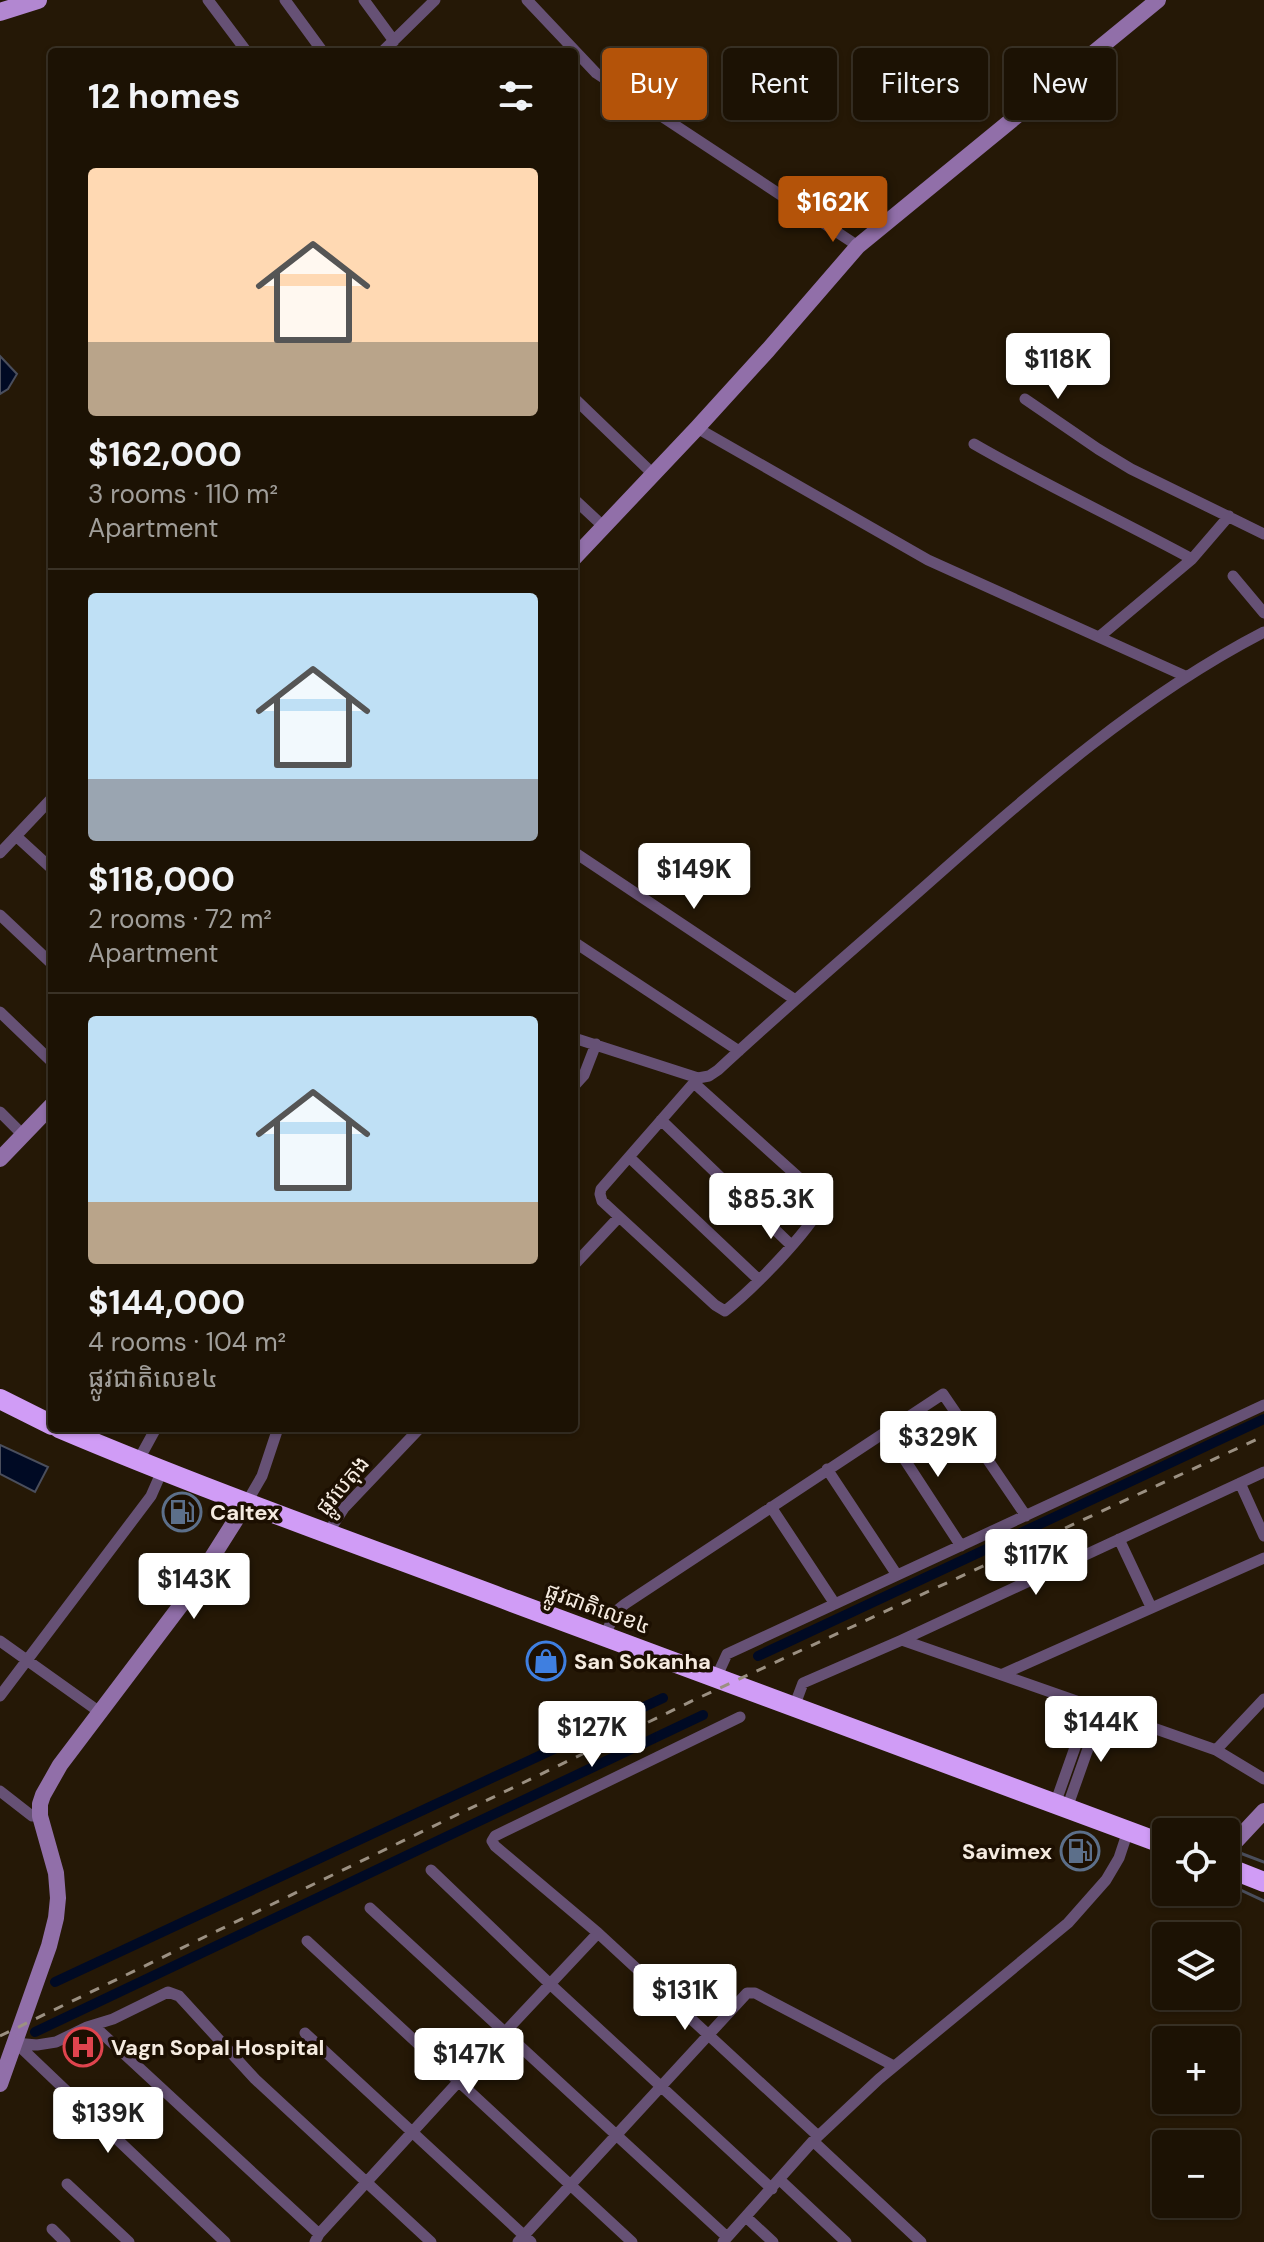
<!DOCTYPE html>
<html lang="en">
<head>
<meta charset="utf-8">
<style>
	:root { --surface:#1c1204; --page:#292013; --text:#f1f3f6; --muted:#a09e9a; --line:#3a3226; --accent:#b45309 }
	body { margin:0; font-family:"DM Sans","Noto Sans Khmer",sans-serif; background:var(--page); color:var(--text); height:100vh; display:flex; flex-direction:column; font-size:30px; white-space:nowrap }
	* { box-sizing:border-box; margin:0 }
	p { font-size:26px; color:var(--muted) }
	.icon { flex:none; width:44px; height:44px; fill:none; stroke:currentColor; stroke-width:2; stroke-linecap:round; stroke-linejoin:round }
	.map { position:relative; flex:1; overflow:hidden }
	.side { position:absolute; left:48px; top:48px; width:530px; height:1384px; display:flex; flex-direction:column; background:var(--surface); border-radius:8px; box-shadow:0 2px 6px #0004,0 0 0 2px var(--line) }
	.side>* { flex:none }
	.banner { position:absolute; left:602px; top:48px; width:542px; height:72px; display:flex; gap:16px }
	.tools { position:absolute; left:1152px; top:1818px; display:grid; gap:16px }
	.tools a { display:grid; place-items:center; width:88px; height:88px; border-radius:8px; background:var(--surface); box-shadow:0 2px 6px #0004,0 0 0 2px var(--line); font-size:40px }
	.price { position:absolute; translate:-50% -68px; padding:0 18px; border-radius:8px; background:#fff; color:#222; font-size:26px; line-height:52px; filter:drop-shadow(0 2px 4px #0008) }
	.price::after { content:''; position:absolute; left:50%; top:48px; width:24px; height:18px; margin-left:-12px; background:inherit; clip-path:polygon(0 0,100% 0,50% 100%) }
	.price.active { background:var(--accent); color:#fff }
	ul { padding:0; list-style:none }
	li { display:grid; align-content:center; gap:16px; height:424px; padding:0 40px }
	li+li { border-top:2px solid var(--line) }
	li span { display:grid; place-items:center; height:248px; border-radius:8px; color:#555 }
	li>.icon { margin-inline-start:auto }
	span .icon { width:144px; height:144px; fill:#fffc; stroke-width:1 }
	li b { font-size:34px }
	h2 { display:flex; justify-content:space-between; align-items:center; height:96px; padding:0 40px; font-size:34px }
	.pill { padding:0 28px; border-radius:8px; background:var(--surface); box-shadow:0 2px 6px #0004,0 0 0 2px var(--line); font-size:28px; line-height:72px }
	.pill.active { background:var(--accent); color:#fff }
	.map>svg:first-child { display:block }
	.water { fill:#000a24; stroke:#4a4e5c; stroke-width:2 }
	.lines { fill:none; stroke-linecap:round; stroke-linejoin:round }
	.stream { stroke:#4a4e5c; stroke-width:3 }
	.canal { stroke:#000a24; stroke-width:10 }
	.street { stroke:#665175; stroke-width:11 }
	.secondary { stroke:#916fa9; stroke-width:16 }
	.primary { stroke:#b287d1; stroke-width:18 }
	.highway { stroke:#d09cf6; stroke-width:20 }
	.rail { stroke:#9b9082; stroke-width:3; stroke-dasharray:10 10; stroke-linecap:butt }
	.labels { text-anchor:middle; stroke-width:7; stroke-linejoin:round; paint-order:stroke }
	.street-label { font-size:22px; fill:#f5ebe0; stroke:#1c0f01 }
	.poi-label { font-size:22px; font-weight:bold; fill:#f5ebe0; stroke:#1c0f01; text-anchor:start }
</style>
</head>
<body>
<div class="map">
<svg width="1264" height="2242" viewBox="0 0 1264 2242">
	<rect width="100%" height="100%" fill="#251806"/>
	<path class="water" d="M0,356L17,374L8,389L0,394Z
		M0,1445L48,1467L35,1492L0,1474Z"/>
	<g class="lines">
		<path class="stream" d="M1240,1853L1264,1862
			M1232,1886L1264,1901"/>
		<path class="canal" d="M758,1656L1264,1419
			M55,1982L663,1698
			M35,2032L703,1715"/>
		<path class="street" d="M208,0L247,52
			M285,0L323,52
			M364,0L394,41
			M527,0L596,73L858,246
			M382,52L435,0
			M574,398L653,474
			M1025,399L1098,449L1131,469L1264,534
			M697,428L928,560L1185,676
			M974,444C1045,485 1120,520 1192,559
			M574,499L604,527
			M1233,576L1264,613
			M1099,637L1192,559L1229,516
			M16,836L52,869
			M574,852L794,999
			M0,853L52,798
			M0,915L52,964
			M574,942L739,1051
			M0,1012L52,1062
			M574,1038L698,1078L709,1076L718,1070C788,1005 861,943 932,880C1036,788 1140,696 1264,632
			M694,1083L816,1193L823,1203C808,1233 752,1290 725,1311L715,1305L602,1201L600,1194L601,1189L698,1078
			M574,1086L584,1075L596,1044
			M0,1112L23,1135
			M661,1120L791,1245
			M629,1157L758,1279
			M574,1265L619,1217
			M886,1431L961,1546
			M138,1461L156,1428
			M827,1469L897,1575
			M1240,1483L1264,1536
			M247,1502L262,1476L278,1428
			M771,1507L835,1604
			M327,1534L344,1508L420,1428
			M1119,1539L1151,1607
			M605,1636L615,1612L625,1604L943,1394L1026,1516
			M902,1640L1216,1750L1264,1699
			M0,1641L101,1713
			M1003,1674L1264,1558
			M716,1678L727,1654L1264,1405
			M0,1696L151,1496L162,1471
			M794,1707L803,1683L902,1640L1264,1472
			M740,1717L495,1836L492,1841L495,1846L598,1933L818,2136
			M1216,1750L1264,1779
			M0,1791L32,1816H40
			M1055,1804L1090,1705
			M1067,1808L1102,1709
			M431,1870L550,1984L772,2189
			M370,1908L727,2237
			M307,1941L632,2242
			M94,2026L319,2234
			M305,2033L531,2242
			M15,2043L37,2045L56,2042L87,2027L113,2019L168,1992L179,1996L255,2079L431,2242
			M16,2043L225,2242
			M813,2141L921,2242
			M780,2180L846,2242
			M67,2184L129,2242
			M746,2217L773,2242
			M52,2229L65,2242
			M315,2242L319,2234L459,2081L598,1933
			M518,2242L747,1993H755L894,2066
			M723,2242L813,2141L879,2079L1068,1923L1106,1880L1119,1858L1128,1831"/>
		<path class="secondary" d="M574,558L697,428L768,350L858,246L1158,0
			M0,1159L52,1105
			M1226,1865L1235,1842L1264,1811
			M0,2084L49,1946L56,1918L58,1898L56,1873L40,1816V1804L43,1795L60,1765L187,1597L247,1502"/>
		<path class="primary" d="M0,12L38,0"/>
		<path class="highway" d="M0,1399L52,1425
			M59,1428C205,1490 355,1543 504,1599C725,1681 945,1763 1166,1845
			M1226,1867L1264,1882"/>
		<path class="rail" d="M0,2036L694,1700L1264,1436"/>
	</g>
	<defs>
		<g id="fuel-ring" transform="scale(2)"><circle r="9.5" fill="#1c0f01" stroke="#5c6f8a" stroke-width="1.5"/><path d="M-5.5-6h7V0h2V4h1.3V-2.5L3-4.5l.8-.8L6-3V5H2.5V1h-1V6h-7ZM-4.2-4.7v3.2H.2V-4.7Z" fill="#5c6f8a"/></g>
		<g id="shop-ring" transform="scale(2)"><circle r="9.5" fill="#1c0f01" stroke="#3f7fe0" stroke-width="1.5"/><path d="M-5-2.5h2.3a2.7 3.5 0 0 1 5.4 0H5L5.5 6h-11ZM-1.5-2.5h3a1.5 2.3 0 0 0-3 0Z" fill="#3f7fe0"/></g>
		<g id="hospital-ring" transform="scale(2)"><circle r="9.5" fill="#1c0f01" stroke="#e0444e" stroke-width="1.5"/><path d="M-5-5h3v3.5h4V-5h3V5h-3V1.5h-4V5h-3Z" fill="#e0444e"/></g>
	</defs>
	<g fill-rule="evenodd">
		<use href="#fuel-ring" x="182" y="1512"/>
		<use href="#shop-ring" x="546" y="1661"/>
		<use href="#fuel-ring" x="1080" y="1851"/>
		<use href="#hospital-ring" x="83" y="2047"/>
	</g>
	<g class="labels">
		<g class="street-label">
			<text transform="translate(342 1485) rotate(-50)" y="8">ផ្លូវបេតុង</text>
			<text transform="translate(598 1608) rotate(20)" y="8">ផ្លូវជាតិលេខ៤</text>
		</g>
		<g class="poi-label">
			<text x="210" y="1520">Caltex</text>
			<text x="574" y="1669">San Sokanha</text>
			<text x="1052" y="1859" text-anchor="end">Savimex</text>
			<text x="111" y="2055">Vagn Sopal Hospital</text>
		</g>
	</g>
</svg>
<div class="tools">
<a><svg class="icon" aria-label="locate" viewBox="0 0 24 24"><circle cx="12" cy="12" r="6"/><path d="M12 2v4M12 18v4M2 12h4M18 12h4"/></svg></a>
<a><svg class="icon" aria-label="layers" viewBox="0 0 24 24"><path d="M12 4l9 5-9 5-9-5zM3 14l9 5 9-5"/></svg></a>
<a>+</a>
<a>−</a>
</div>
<b class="price active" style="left:833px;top:244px">$162K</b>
<b class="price" style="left:1058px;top:401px">$118K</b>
<b class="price" style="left:694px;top:911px">$149K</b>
<b class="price" style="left:771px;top:1241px">$85.3K</b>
<b class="price" style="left:938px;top:1479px">$329K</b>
<b class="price" style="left:1036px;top:1597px">$117K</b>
<b class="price" style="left:194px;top:1621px">$143K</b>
<b class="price" style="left:1101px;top:1764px">$144K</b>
<b class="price" style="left:592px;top:1769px">$127K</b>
<b class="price" style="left:685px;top:2032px">$131K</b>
<b class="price" style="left:469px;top:2096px">$147K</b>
<b class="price" style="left:108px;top:2155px">$139K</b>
<div class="banner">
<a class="pill active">Buy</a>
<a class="pill">Rent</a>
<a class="pill">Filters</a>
<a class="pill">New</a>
</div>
<section class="side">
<h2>12 homes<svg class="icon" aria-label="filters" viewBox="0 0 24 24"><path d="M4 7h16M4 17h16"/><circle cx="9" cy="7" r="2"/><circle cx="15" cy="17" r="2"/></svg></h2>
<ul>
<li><span style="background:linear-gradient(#ffd9b3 70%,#b9a48a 0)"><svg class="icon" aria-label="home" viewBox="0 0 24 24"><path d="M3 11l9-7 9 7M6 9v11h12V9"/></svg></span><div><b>$162,000</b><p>3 rooms · 110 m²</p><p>Apartment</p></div></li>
<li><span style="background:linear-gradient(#bfe0f5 75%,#9aa5b1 0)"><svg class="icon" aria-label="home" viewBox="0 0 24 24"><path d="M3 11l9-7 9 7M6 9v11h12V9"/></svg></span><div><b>$118,000</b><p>2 rooms · 72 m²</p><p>Apartment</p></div></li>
<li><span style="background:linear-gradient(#bfe0f5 75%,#b9a48a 0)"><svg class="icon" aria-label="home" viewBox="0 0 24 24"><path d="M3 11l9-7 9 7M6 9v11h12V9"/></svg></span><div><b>$144,000</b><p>4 rooms · 104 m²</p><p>ផ្លូវជាតិលេខ៤</p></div></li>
</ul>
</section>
</div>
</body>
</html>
